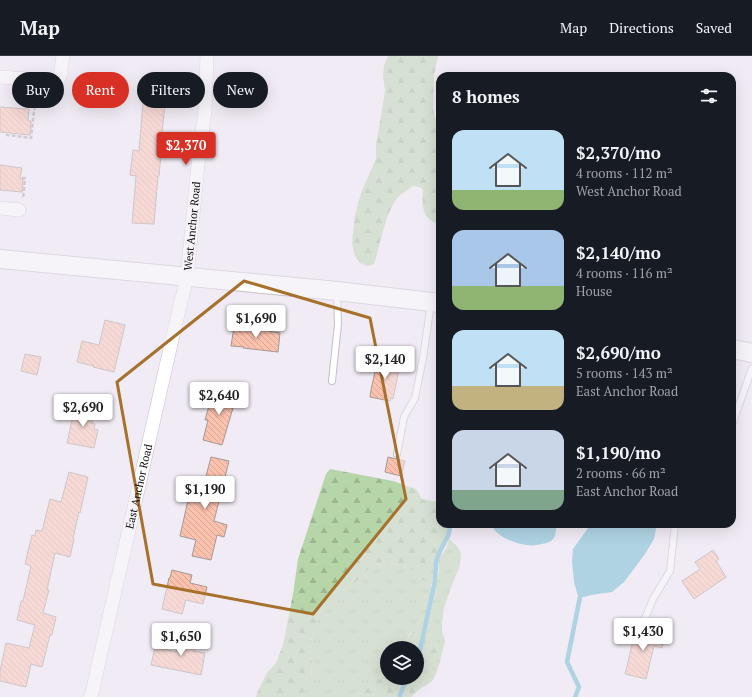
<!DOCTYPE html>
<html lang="en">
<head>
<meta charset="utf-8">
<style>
	:root { --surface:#171b24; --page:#242831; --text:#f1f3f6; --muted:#9ea1a6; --line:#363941; --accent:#d93025 }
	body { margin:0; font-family:"PT Serif",serif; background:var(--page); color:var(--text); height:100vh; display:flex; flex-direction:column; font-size:15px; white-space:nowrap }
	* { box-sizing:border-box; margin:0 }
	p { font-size:13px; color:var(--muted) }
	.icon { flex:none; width:22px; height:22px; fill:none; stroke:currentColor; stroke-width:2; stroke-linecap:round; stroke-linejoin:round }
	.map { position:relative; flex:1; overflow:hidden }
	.details { position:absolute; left:436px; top:16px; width:300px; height:456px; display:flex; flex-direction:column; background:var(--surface); border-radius:12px; box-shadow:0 4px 16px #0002 }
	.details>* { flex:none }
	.top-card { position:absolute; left:12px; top:16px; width:364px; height:36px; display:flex; gap:8px }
	.fabs { position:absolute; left:380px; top:585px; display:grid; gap:8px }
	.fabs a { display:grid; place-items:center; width:44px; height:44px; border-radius:50%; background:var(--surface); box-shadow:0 4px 16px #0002; font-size:20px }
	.price { position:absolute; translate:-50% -34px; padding:0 9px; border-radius:4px; background:#fff; color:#222; font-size:13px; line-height:26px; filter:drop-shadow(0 1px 2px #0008) }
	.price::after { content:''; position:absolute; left:50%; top:24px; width:12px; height:9px; margin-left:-6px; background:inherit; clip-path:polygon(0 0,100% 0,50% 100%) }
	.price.selected { background:var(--accent); color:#fff }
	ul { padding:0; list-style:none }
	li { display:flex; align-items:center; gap:12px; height:100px; padding:0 16px }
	li span { display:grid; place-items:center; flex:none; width:112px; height:80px; border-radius:12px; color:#555 }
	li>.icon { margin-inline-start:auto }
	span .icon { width:48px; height:48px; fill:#fffc; stroke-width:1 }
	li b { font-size:17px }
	h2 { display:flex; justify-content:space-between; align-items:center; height:48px; padding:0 16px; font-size:17px }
	.tag { padding:0 14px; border-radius:18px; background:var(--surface); box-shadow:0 4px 16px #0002; font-size:14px; line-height:36px }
	.tag.selected { background:var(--accent); color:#fff }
	header { display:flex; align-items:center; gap:24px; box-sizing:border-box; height:56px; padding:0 20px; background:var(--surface); border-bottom:1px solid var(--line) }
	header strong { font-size:19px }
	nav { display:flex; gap:22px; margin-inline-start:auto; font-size:14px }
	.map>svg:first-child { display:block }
	.grass { fill:url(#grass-tufts) }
	.forest { fill:url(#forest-firs) }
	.water { fill:#5fb5cf }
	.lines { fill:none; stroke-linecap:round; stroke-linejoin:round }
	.stream { stroke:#5fb5cf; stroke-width:4.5 }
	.building { fill:url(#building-back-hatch); stroke:#a39995 }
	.lane-casing { stroke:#c5c0c9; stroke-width:8 }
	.street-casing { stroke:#c5c0c9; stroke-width:14 }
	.secondary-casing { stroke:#c5c0c9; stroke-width:20 }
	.path { stroke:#aba7ae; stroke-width:2.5; stroke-dasharray:4 2; stroke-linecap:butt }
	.lane { stroke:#fff; stroke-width:6 }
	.street { stroke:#fff; stroke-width:13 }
	.secondary { stroke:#fff; stroke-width:18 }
	.marked { fill:none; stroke:#a7712c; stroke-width:3; stroke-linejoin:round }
	.labels { text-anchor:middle; stroke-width:3; stroke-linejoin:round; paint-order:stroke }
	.street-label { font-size:11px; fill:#0f0d10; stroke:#fcf9fe }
</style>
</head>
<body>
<header>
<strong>Map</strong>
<nav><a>Map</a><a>Directions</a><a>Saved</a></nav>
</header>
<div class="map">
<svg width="752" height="641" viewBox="0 0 752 641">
	<defs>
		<pattern id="grass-tufts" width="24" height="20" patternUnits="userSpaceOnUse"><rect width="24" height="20" fill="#b6d6aa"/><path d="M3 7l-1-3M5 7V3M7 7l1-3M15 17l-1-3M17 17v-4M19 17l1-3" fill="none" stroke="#9bb691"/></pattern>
		<pattern id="forest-firs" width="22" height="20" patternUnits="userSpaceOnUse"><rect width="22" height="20" fill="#b6d6aa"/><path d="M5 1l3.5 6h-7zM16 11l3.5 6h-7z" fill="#9bb691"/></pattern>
		<pattern id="building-back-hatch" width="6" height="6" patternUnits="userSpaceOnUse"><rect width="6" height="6" fill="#fcc2ae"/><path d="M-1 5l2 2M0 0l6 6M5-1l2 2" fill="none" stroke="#d7a695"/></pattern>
	</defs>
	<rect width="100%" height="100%" fill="#f0ebf4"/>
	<path class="grass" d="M449,483L457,490L461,497L460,509L452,529L444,552L442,567V575L445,585L438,613L433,624L427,629L421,632V623L417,619V610L420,606L423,608L432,579L426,577L437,526L439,514L438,507L440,500L446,493Z
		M386,505L415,515L421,523L431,529V537L423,576L416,573L409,578L405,592H387V616L357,641H300L302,638L311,624L312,607L310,591L313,576L320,556L324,546L329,539L347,531L366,516L372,509Z"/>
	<path class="forest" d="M388,0H438L434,19L433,52L438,74L440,77V169C421,162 422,151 423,134L420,131L413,130C409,133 404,136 400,139C385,154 381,188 374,208L368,210L360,207L354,198L352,186L355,159L361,137L376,103V89L385,35L383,20L384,9Z
		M330,413L393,425L416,433L422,443C428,445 434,444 440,447V468H449L446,481L437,498L433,514L434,526L431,529L421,523L415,515L386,505L372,509L360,523L347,531L338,535L330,539L324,546L320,556L313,576L310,591L312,607L311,624L302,638L300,641H256L258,635L267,617L276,607L283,589L293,538L298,503L326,418Z
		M416,573C420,575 427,576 431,579C443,586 437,604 434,614L425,613L423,608L420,606L417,610V592H405L409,579Z
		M387,616V622H417V619L421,622V632L413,639L412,641H357Z"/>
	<path class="water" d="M491,468H556C556,472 556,477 555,480C552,486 547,487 542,488C537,489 531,490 527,489C515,488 495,480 491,468Z
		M591,468H657L654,483L645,498L624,526L612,536L591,539L584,541L578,540L574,526L572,505L573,493Z"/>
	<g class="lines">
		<path class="stream" d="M417,601L420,594L435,525L436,506L439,497L448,480L451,468
			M400,641V639L407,622
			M575,641L579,631L567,606L580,541"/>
	</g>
	<path class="building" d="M143,47L165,49L162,77H159L156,98L161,99L159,120H158L154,168L132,167L136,120L130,119L133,94L139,95Z
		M0,51L29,53L28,65H31L30,79L0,76Z
		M0,109L22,112L20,123H23L22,136L0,134Z
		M105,264L125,269L114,316L93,311L94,310L77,306L82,285L99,289Z
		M234,271L245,272L246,271L280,277L278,296L243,292L244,291L231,290Z
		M25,298L41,301L37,319L21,315Z
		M380,303L400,308L393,343L391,342L390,345L370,341L371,334L377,306H379Z
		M215,332L235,336L231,352H233L222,389L203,384L208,364H205L210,346L212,347Z
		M75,350L95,354L92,367L95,368L94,373L98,374L94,392L67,387Z
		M211,401L229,405L214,465L227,469L224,481L217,479L211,504L192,500L196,484L180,480L193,422L205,424Z
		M388,401L405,405L401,420L385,416Z
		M69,416L88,421L80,457L79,456L73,482L74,483L70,501L55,497L47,534H49L43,557L56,561L52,579H50L42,611L31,608L26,631L0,625V615L6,587L29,592L35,569L17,564L21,545H23L31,510L25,508L32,479L35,480L36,474L42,475L50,443L61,446Z
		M713,494L719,503L716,505L726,521L694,543L682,525L700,513L695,506Z
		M172,514L192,519L190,527L207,531L203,548L186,544L182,558L162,553L169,522H170Z
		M635,572L664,579L662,592L654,590L646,623L625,618L633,585H632Z
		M179,579L197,583L194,595L205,597L201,619L151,609L155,591L176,596Z"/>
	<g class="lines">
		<g class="lane-casing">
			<path id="lane" d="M332,325L338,268L337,236
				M732,369L752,312
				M397,398L404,361L415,342L423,302L431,247
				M644,565L653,543L670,515L675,468"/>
		</g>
		<g class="street-casing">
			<g id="street">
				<path d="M0,21L53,25L60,21L63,0"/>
				<path d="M0,152L19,154"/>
				<path id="s1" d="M91,641L174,275L187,221L199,98L205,55L207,0"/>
			</g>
		</g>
		<g class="secondary-casing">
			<path id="secondary" d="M0,203L337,235L440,247
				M732,293L752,297"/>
		</g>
		<path class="path" d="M8,78L7,79L31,82L35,46
			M22,122H25L23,143"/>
		<use href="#lane" class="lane"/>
		<use href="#street" class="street"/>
		<use href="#secondary" class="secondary"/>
	</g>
	<path d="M0 0H752V641H0ZM244,225L370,262L406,443L313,558L153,528L117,326Z" fill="#f0ebf4" fill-opacity=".55" fill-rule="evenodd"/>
	<path class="marked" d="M244,225L370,262L406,443L313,558L153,528L117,326Z"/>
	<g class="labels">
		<g class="street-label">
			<text dy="4" stroke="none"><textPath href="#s1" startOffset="482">West Anchor Road</textPath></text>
			<text dy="4" stroke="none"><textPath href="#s1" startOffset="216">East Anchor Road</textPath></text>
		</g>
	</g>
</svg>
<div class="fabs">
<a><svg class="icon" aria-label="layers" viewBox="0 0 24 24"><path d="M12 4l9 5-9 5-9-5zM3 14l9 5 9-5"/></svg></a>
</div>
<b class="price selected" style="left:186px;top:110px">$2,370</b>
<b class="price" style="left:256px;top:283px">$1,690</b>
<b class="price" style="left:385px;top:324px">$2,140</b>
<b class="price" style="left:219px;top:360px">$2,640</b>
<b class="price" style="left:83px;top:372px">$2,690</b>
<b class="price" style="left:205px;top:454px">$1,190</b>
<b class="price" style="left:643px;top:596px">$1,430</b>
<b class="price" style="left:181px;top:601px">$1,650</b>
<div class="top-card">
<a class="tag">Buy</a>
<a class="tag selected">Rent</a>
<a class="tag">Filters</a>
<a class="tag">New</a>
</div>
<section class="details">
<h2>8 homes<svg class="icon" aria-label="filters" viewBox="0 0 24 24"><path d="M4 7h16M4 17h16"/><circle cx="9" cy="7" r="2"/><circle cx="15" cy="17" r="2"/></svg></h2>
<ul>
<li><span style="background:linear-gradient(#bfe0f5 75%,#8fb573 0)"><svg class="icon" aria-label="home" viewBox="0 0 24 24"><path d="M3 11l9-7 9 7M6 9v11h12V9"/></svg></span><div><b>$2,370/mo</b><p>4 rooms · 112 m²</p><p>West Anchor Road</p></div></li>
<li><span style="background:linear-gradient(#a9c7e8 70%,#8fb573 0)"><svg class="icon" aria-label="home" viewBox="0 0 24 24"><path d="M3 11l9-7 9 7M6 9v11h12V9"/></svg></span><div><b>$2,140/mo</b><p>4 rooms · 116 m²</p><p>House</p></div></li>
<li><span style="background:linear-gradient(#bfe0f5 70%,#c2b280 0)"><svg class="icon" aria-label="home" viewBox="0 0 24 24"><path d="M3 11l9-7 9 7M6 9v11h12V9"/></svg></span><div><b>$2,690/mo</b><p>5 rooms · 143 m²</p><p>East Anchor Road</p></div></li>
<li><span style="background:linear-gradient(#c9d6e8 75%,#7fa58c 0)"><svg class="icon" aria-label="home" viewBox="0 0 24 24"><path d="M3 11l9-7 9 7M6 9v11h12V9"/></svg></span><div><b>$1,190/mo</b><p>2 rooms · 66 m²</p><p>East Anchor Road</p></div></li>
</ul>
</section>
</div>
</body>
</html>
